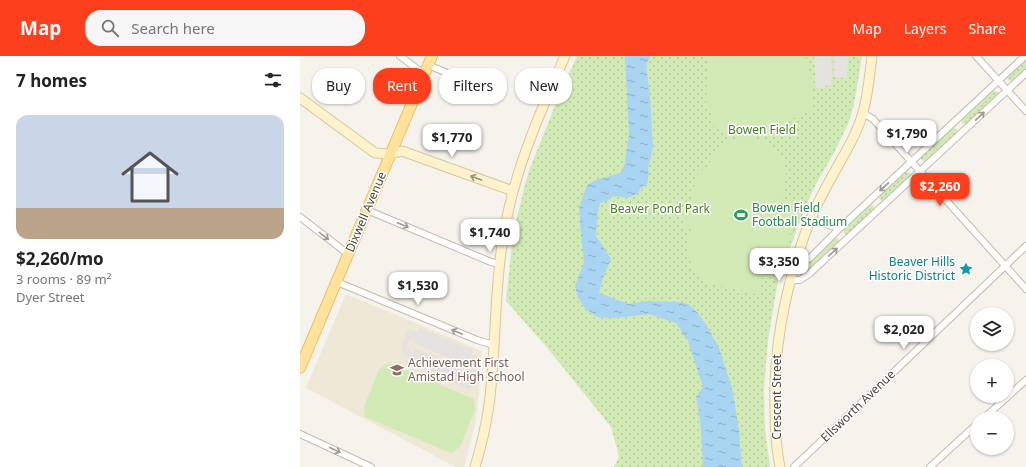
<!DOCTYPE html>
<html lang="en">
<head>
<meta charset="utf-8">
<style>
	:root { --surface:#fff; --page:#f6f6f6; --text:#222; --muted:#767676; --line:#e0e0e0; --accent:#fc3f1d }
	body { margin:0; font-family:"Noto Sans",sans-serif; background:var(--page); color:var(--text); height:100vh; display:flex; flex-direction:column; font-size:15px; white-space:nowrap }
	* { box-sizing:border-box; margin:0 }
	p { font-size:13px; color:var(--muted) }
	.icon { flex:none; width:22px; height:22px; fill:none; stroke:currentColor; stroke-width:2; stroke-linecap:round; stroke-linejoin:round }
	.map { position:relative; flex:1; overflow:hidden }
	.side { display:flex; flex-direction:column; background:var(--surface); width:300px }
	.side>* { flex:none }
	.top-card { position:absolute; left:12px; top:12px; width:380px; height:36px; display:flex; gap:8px }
	.controls { position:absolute; left:670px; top:251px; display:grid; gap:8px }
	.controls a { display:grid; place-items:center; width:44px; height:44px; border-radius:50%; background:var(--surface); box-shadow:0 1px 3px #0004; font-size:20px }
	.price { position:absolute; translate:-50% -34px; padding:0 9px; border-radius:8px; background:#fff; color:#222; font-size:13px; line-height:26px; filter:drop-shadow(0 1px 2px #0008) }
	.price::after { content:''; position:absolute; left:50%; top:24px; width:12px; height:9px; margin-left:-6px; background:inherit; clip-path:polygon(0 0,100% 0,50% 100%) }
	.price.current { background:var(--accent); color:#fff }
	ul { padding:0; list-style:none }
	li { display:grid; align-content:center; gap:8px; height:212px; padding:0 16px }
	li+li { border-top:1px solid var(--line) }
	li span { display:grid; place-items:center; height:124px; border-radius:12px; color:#555 }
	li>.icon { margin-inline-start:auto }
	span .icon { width:72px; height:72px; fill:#fffc; stroke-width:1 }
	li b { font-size:17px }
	h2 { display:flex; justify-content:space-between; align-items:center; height:48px; padding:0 16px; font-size:17px }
	.pill { padding:0 14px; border-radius:16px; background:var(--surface); box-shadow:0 1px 3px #0004; font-size:14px; line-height:36px }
	.pill.current { background:var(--accent); color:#fff }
	header { display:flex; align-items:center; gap:24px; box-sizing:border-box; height:56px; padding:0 20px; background:var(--accent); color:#fff }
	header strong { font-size:19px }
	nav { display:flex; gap:22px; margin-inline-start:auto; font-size:14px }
	.search { width:280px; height:36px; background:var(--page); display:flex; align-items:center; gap:10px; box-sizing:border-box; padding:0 14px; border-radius:16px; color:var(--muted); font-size:15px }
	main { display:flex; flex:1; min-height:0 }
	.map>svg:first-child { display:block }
	.education { fill:#efe8d6 }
	.park { fill:url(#park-dots) }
	.garden { fill:#d2eab5 }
	.parking { fill:#e5e3e0; fill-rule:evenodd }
	.water { fill:url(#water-ripples) }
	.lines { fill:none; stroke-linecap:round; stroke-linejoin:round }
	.street-casing { stroke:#c2bbae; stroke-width:8 }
	.secondary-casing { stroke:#d6c79b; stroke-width:11 }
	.primary-casing { stroke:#e6c16a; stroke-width:12 }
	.street { stroke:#fff; stroke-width:6 }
	.secondary { stroke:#fff3cd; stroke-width:9 }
	.primary { stroke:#ffe39c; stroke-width:10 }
	.oneway { stroke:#9c9892 }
	.oneway2 { stroke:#9c937c }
	.labels { text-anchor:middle; stroke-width:3; stroke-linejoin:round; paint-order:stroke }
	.park-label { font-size:12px; fill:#4a7f2a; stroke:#fff }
	.leisure-label { font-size:12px; fill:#27864d; stroke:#fff; text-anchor:start }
	.street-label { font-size:12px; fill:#4b4439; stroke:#fff }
	.culture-label { font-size:12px; fill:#0d838f; stroke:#fff; text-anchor:end }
	.education-label { font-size:12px; fill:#785e54; stroke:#fff; text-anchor:start }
</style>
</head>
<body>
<header>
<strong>Map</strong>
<div class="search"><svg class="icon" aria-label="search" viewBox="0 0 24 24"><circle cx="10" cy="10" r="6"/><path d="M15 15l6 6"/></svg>Search here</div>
<nav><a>Map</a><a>Layers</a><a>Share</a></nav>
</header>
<main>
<section class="side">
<h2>7 homes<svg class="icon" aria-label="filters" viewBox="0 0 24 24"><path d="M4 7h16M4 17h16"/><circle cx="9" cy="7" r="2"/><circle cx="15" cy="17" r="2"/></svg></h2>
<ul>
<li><span style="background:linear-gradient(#c9d6e8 75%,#b9a48a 0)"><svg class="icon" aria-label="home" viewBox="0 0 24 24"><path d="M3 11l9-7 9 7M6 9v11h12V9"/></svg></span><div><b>$2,260/mo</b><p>3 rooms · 89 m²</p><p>Dyer Street</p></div></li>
</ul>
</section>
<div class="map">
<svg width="726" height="411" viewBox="0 0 726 411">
	<defs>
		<pattern id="park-dots" width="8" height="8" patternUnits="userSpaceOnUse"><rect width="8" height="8" fill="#d2eab5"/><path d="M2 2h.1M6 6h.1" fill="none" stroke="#b6ca9c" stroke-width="1.8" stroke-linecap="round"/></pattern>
		<pattern id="water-ripples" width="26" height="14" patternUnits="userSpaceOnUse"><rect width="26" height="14" fill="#a9d4f2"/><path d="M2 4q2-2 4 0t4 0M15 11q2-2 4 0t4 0" fill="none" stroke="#8caec5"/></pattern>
	</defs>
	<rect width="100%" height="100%" fill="#f6f3ec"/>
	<path class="education" d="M46,238L182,295L179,336L175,369L164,411H156L6,332Z"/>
	<path class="park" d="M277,0H562L554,49L548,68L535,95L516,128L504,154L478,225L468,284L464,334L465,374L470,411H314L319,400L311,371L245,289L206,245L213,179L224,132L230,112L257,45Z
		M726,4V13L714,24L712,25H709L708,22L709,20Z
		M693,35H696L698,36V38L697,39L666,68H663L662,64Z
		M653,72L657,73V77L625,106H624L621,103V101Z
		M605,116H608L611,118L610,120L583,145L580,144L579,141Z
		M571,149L573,150L574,152V154L547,178H545L544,177L543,174L569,150Z
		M534,182H536L539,183L538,186L505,217H502L501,213Z"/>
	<path class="garden" d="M409,0H505C512,13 511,39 512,54L487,65L441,78L439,75L422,76L412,69L410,50H406L408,2Z
		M446,81C468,82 486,97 486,120C486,127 483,135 482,142L499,147L484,199L470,195L458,239C450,237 442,234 434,232C428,230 421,231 415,229C399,224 388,208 388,192C388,185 389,179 391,173L383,171L399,113L407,115C413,94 424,83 446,81Z
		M88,307L174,343L175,354L160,391L151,397L65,361L64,351L79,313Z"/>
	<path class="parking" d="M514,0H531V29H527L522,32H516Z
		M534,0H548L547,22L534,21Z
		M108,272L117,276L118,275L120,272L173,294L172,299L178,300L176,319H172L174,323L170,334L106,307L108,302L107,301L105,300L102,296V288ZM114,282L115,283L114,287L160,307L161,303H163L165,306V317L163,318L162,317L163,312L114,292L113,296H111L109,293L108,288L109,284Z"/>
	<path class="water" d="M325,0H351L346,8L350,40L353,92L348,112L349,117L347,128L340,133L338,138L327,142L317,140L310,141L309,144L300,147L298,156L296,180L311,203L303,222L299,237L329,248L347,245L378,246L388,248L397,256L407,270L419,292L432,332L439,374L442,411H403C402,388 401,363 396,341L403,331L388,285L376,267L349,258L317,262L297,261L286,253L278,242L275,230L284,206L281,179L279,152L287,129L296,124L321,117L325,107L329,78Z"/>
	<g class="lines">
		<g class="street-casing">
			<path id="street" d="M100,0L124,18
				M676,0L726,55
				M128,9L186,33
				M563,57L573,63L726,233
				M67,154L191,206L200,208
				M0,161L48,198
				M511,162L521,167L540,172
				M496,207L505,205L510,202L540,172L725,0
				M491,224H500L509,218L726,17
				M37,226L177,284L194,289
				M684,362L726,324
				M0,378L71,411
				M494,411L726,190
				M630,411L677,368"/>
		</g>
		<g class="secondary-casing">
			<path id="secondary" d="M0,42L75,97L90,98L102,95L213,135
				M175,411C181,391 186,370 189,349C196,296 194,242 202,189C205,171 208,153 213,136C225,90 246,43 265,0
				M480,411C476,392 475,373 475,354C473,288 487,223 511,162C519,143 530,124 540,106C547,94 553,83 558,71C567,49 569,24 572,0"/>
		</g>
		<g class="primary-casing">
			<path id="primary" d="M0,312L132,0"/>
		</g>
		<use href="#street" class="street"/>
		<use href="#secondary" class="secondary"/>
		<use href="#primary" class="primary"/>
	</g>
	<defs><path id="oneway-shaft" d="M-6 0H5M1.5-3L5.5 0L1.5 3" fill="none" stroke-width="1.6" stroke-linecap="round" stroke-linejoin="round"/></defs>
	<g class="oneway">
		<use href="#oneway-shaft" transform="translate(680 60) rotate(-43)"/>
		<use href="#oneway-shaft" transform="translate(584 131) rotate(137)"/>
		<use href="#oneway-shaft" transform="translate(103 169) rotate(22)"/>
		<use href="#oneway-shaft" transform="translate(24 180) rotate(38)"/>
		<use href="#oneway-shaft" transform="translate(533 196) rotate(-43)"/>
		<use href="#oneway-shaft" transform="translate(157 276) rotate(-157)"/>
		<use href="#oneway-shaft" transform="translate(35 394) rotate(25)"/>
	</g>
	<use class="oneway2" href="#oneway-shaft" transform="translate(176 122) rotate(-160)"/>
	<defs>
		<g id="stadium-bare" transform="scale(1.08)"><path d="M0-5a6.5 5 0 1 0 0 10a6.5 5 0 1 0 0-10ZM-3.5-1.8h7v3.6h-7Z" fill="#2e9e5b" stroke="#fff" stroke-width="2.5" paint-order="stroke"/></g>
		<g id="sight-bare" transform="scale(1.08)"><path d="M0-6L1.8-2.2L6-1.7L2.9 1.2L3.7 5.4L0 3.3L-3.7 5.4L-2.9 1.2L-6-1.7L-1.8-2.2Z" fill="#0f9aa8" stroke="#fff" stroke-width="2.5" paint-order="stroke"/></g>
		<g id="school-bare" transform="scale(1.08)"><path d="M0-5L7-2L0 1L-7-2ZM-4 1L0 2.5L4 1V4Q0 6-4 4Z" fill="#8d6e63" stroke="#fff" stroke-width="2.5" paint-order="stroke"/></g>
	</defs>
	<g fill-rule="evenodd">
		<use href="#stadium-bare" x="441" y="159"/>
		<use href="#sight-bare" x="666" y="213"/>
		<use href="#school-bare" x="97" y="314"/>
	</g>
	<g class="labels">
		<g class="park-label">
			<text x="462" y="78">Bowen Field</text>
			<text x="360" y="157">Beaver Pond Park</text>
		</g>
		<g class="leisure-label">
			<text x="452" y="156">Bowen Field<tspan x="452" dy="14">Football Stadium</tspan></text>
		</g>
		<g class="street-label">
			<text transform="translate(66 156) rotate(-67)" y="4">Dixwell Avenue</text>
			<text transform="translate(477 341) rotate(-90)" y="4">Crescent Street</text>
			<text transform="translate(558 350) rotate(-44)" y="4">Ellsworth Avenue</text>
		</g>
		<g class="culture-label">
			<text x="655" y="210">Beaver Hills<tspan x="655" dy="14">Historic District</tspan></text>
		</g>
		<g class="education-label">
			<text x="108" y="311">Achievement First<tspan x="108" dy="14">Amistad High School</tspan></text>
		</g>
	</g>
</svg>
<div class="controls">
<a><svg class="icon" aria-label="layers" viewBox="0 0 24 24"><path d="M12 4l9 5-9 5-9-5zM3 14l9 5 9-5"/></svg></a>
<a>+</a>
<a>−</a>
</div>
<b class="price" style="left:607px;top:98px">$1,790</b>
<b class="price" style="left:152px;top:102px">$1,770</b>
<b class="price current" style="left:640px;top:151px">$2,260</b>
<b class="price" style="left:190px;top:197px">$1,740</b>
<b class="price" style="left:479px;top:226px">$3,350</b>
<b class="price" style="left:118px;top:250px">$1,530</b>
<b class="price" style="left:604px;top:294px">$2,020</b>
<div class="top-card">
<a class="pill">Buy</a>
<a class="pill current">Rent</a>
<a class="pill">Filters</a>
<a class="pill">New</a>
</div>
</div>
</main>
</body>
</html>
